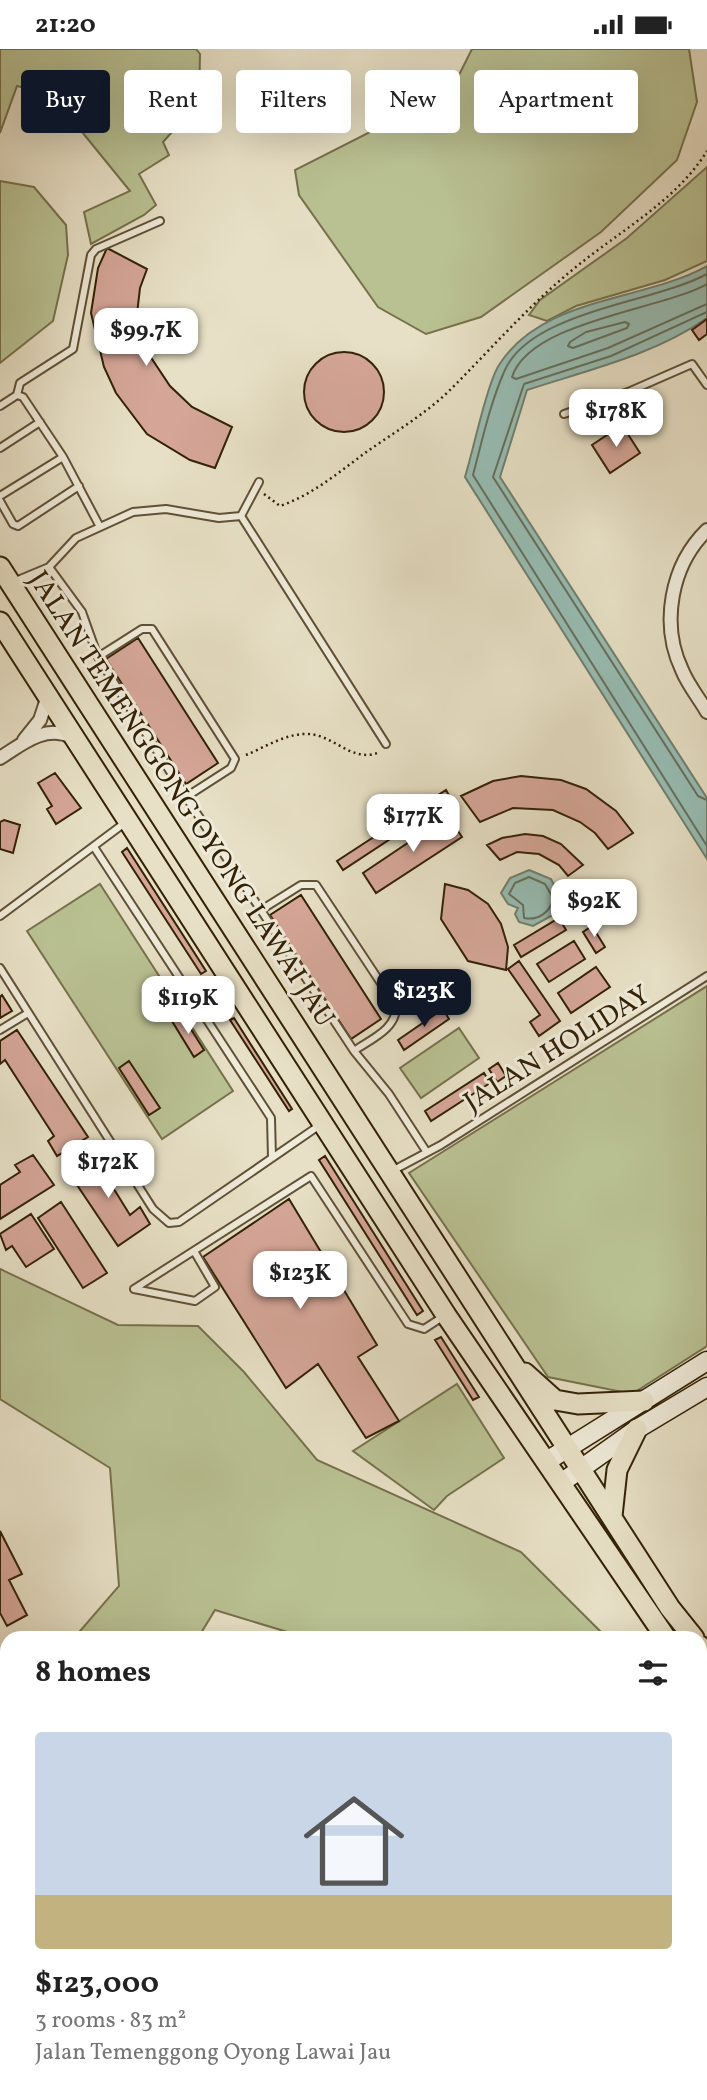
<!DOCTYPE html>
<html lang="en">
<head>
<meta charset="utf-8">
<style>
	:root { --surface:#fff; --page:#f6f6f6; --text:#222; --muted:#767676; --line:#e0e0e0; --accent:#111827 }
	body { margin:0; font-family:Vollkorn,serif; background:var(--page); color:var(--text); height:100vh; display:flex; flex-direction:column; font-size:26px; white-space:nowrap }
	* { box-sizing:border-box; margin:0 }
	p { font-size:23px; color:var(--muted) }
	.icon { flex:none; width:38px; height:38px; fill:none; stroke:currentColor; stroke-width:2; stroke-linecap:round; stroke-linejoin:round }
	.map { position:relative; flex:1; overflow:hidden }
	.side { position:absolute; left:0px; top:1582px; width:707px; height:469px; display:flex; flex-direction:column; background:var(--surface); border-radius:21px 21px 0 0; box-shadow:0 7px 28px #0002 }
	.side>* { flex:none }
	.guide { position:absolute; left:21px; top:21px; width:665px; height:63px; display:flex; gap:14px }
	.price { position:absolute; translate:-50% -60px; padding:0 16px; border-radius:14px; background:#fff; color:#222; font-size:23px; line-height:46px; filter:drop-shadow(0 2px 4px #0008) }
	.price::after { content:''; position:absolute; left:50%; top:42px; width:21px; height:16px; margin-left:-10px; background:inherit; clip-path:polygon(0 0,100% 0,50% 100%) }
	.price.selected { background:var(--accent); color:#fff }
	ul { padding:0; list-style:none }
	li { display:grid; align-content:center; gap:14px; height:371px; padding:0 35px }
	li+li { border-top:2px solid var(--line) }
	li span { display:grid; place-items:center; height:217px; border-radius:7px; color:#555 }
	li>.icon { margin-inline-start:auto }
	span .icon { width:126px; height:126px; fill:#fffc; stroke-width:1 }
	li b { font-size:30px }
	h2 { display:flex; justify-content:space-between; align-items:center; height:84px; padding:0 35px; font-size:30px }
	.chip { padding:0 24px; border-radius:7px; background:var(--surface); box-shadow:0 7px 28px #0002; font-size:24px; line-height:63px }
	.chip.selected { background:var(--accent); color:#fff }
	.status { display:flex; justify-content:space-between; align-items:center; height:49px; padding:0 35px; background:var(--surface); direction:ltr }
	.status svg { height:19px; fill:currentColor }
	.map>svg:first-child { display:block }
	.green { fill:#b9c193; stroke:#76714c; stroke-width:2 }
	.water { fill:#97bdb4; stroke:#6f7f6e; stroke-width:2 }
	.lines { fill:none; stroke-linecap:round; stroke-linejoin:round }
	.shore { stroke:#656f5c; stroke-width:2 }
	.building { fill:#d5a698; stroke:#332105; stroke-width:2 }
	.lane-casing { stroke:#605135; stroke-width:10 }
	.street-casing { stroke:#605135; stroke-width:16 }
	.secondary-casing { stroke:#332105; stroke-width:21 }
	.primary-casing { stroke:#332105; stroke-width:23 }
	.path { stroke:#332105; stroke-width:2.5; stroke-dasharray:2 3.5; stroke-linecap:butt }
	.lane { stroke:#efebda; stroke-width:6 }
	.street { stroke:#efebda; stroke-width:12 }
	.secondary { stroke:#efebda; stroke-width:18 }
	.primary { stroke:#e7e0c6; stroke-width:19 }
	.labels { text-anchor:middle; stroke-width:6; stroke-linejoin:round; paint-order:stroke }
	.street-label { font-size:28px; fill:#332105; stroke:#efebda }
</style>
</head>
<body>
<div class="status"><b>21:20</b><svg viewBox="0 0 49 12"><path d="M0 12V9h3v3zM5 12V6h3v6zM10 12V3h3v9zM15 12V0h3v12zM26 1h20v11H26zM47 4h2v5h-2z"/></svg></div>
<div class="map">
<svg width="707" height="2051" viewBox="0 0 707 2051">
	<rect width="100%" height="100%" fill="#e7e0c6"/>
	<filter id="stains"><feTurbulence type="fractalNoise" baseFrequency=".00286" numOctaves="4"/><feColorMatrix values="0 0 0 0 .2 0 0 0 0 .09 0 0 0 0 .02 0 0 0 .5 -.17"/></filter>
	<radialGradient id="worn" r=".72"><stop offset=".6" stop-color="#630" stop-opacity="0"/><stop offset="1" stop-color="#630" stop-opacity=".3"/></radialGradient>
	<path class="green" d="M0,0H196L200,5L199,53L163,93L169,106L139,125L156,156L144,166L91,195L84,163L130,142L52,46L17,37L0,84Z
		M472,0H689L697,53L677,111L601,183L481,268L426,285L378,258L299,146L295,121L451,42Z
		M707,118V212L665,231L576,257L547,272L529,266L540,251L627,189Z
		M0,132L34,138L66,176L68,206L53,272L0,314Z
		M100,835L233,1042L162,1090L27,882Z
		M707,937V1297L632,1345L548,1328L409,1124Z
		M459,979L479,1009L421,1049L400,1019Z
		M0,1220L118,1276L198,1277L244,1323L317,1411L521,1503L607,1589H307L215,1561L198,1589H74L119,1537L110,1419L0,1350Z
		M457,1335L504,1409L447,1447L434,1461L353,1402Z
		M700,1677L707,1684V1841L700,1847Z
		M700,1943L707,1970V2051H435L434,2044H700Z"/>
	<path class="water" d="M707,217V269C654,306 588,321 527,341L500,428L707,749V810L465,428C473,402 487,335 499,316C543,247 642,253 707,217Z
		M529,821L551,830L560,848L553,866L533,877L519,873L515,865L518,859L508,855L501,844L510,829Z"/>
	<g class="lines">
		<path class="shore" d="M707,225C654,254 529,262 504,323C490,355 482,392 473,426L707,797
			M707,235C661,261 530,272 512,328L516,330L608,299L707,255
			M707,263L611,307L524,335L493,428L698,747L707,751
			M625,273L629,275L627,279L573,299L568,297L570,293L586,283Z
			M529,828L545,835L553,849C551,863 538,872 524,869L523,856L509,845L515,834Z"/>
	</g>
	<path class="building" d="M107,199L147,220L140,239L137,265L150,307L170,337L192,358L232,378L215,419L190,411L147,385L116,344L104,318L91,264L98,219Z
		M707,270V285L699,291L692,281Z
		M304 343a40 40 0 1 1 80 0a40 40 0 1 1-80 0Z
		M622,376L640,404L610,424L592,396Z
		M138,589L218,714L186,735L106,610Z
		M55,724L81,759L56,775L47,760L52,757L38,734Z
		M521,727L561,731L586,740L616,762L633,784L608,800L595,784L580,773L553,761L513,759L480,773L461,747L493,732Z
		M446,741L451,750L343,821L337,812Z
		M448,767L462,788L376,844L363,824Z
		M4,771L20,776L13,804L0,800V773Z
		M525,785L543,787L561,795L583,816L568,827L559,816L539,805L517,803L500,811L487,796L502,789Z
		M127,799L206,922L201,925L122,803Z
		M445,835L468,841L488,855L501,875L508,898L506,921L468,912L441,870Z
		M301,846L381,970L351,990L270,866Z
		M559,869L566,881L521,908L514,896Z
		M592,877L605,898L596,904L583,883Z
		M574,892L585,910L549,933L537,915Z
		M519,912L560,972L539,987L530,973L540,966L508,920Z
		M596,918L610,938L571,964L558,944Z
		M2,946L12,962L0,969V948Z
		M443,960L449,970L404,1001L398,991Z
		M182,966L204,1001L194,1008L172,972Z
		M234,969L292,1060L289,1062L230,971Z
		M17,981L88,1088L57,1107L48,1092L54,1087L5,1011L0,1015V992Z
		M129,1012L160,1059L149,1066L119,1019Z
		M498,1014L506,1027L497,1033L489,1020Z
		M484,1024L490,1034L431,1072L425,1062Z
		M102,1103L113,1118L104,1124L130,1166L140,1158L150,1175L118,1197L69,1124Z
		M33,1106L54,1136L0,1170V1136L20,1123L15,1116Z
		M325,1107L423,1262L417,1266L319,1111Z
		M289,1150L377,1296L358,1308L399,1372L366,1389L318,1315L286,1339L203,1208Z
		M61,1153L107,1224L83,1239L38,1169Z
		M31,1165L54,1200L26,1218L12,1197L6,1201L0,1185Z
		M441,1288L479,1348L473,1351L435,1291Z
		M0,1482L22,1525L9,1531L27,1566L7,1577L0,1564Z
		M0,1673L7,1677V1703L3,1711L0,1710Z
		M0,1905L7,1908V1952L0,1949Z"/>
	<g class="lines">
		<g class="lane-casing">
			<path id="lane" d="M17,346L23,348L63,408L99,476
				M0,357L17,346L20,334L73,300L91,206L96,200L160,172
				M564,365L628,343L692,315L707,336
				M0,399L40,373
				M0,447L63,408
				M0,452L13,475L18,477L79,437
				M241,467L386,695
				M241,467L259,433
				M49,518L82,563L98,608L186,748L354,1002L389,1045L426,1102
				M13,533L49,518L76,489L133,463L166,460L219,469L241,467
				M98,608L142,580H152L235,710L231,719L186,748
				M94,798L271,1069L272,1109
				M261,861L301,836H316L396,957C397,980 371,990 354,1002
				M0,867L126,773
				M0,919L153,1160L169,1174L179,1173L320,1076
				M0,981L28,964
				M392,1122L441,1096L707,927
				M134,1240L311,1127L408,1275L424,1280L444,1267
				M134,1240L195,1252L215,1238L194,1202
				M0,1867L7,1871"/>
		</g>
		<g class="street-casing">
			<path id="street" d="M707,481C671,516 660,575 682,621C688,636 699,649 707,663
				M24,691L40,671L48,647
				M0,709C22,695 45,675 72,688
				M279,2044L291,2051
				M246,2051L250,2044
				M306,2051L310,2044"/>
		</g>
		<g class="secondary-casing">
			<path id="secondary" d="M547,1412L707,1312
				M561,1434L637,1380L707,1338"/>
		</g>
		<g class="primary-casing">
			<path id="primary" d="M0,518L670,1559L694,1589
				M0,573L446,1266L666,1589
				M525,1324L555,1351L578,1355L644,1352
				M612,1467L617,1421L637,1380
				M700,1597L707,1606
				M700,1636L707,1644"/>
		</g>
		<path class="path" d="M264,445L280,457C312,446 338,424 365,404C393,384 426,365 451,340C492,299 530,255 576,218C621,181 676,152 707,102
			M246,706C265,698 287,684 308,685C335,686 352,715 380,703"/>
		<use href="#lane" class="lane"/>
		<use href="#street" class="street"/>
		<use href="#secondary" class="secondary"/>
		<use href="#primary" class="primary"/>
	</g>
	<g class="labels">
		<g class="street-label">
			<text transform="translate(183 749) rotate(57)" y="10">JALAN TEMENGGONG OYONG LAWAI JAU</text>
			<text transform="translate(556 998) rotate(-32)" y="10">JALAN HOLIDAY</text>
		</g>
	</g>
	<rect width="100%" height="100%" filter="url(#stains)"/>
	<rect width="100%" height="100%" fill="url(#worn)"/>
</svg>
<b class="price" style="left:146px;top:319px">$99.7K</b>
<b class="price" style="left:616px;top:400px">$178K</b>
<b class="price" style="left:413px;top:805px">$177K</b>
<b class="price" style="left:594px;top:890px">$92K</b>
<b class="price selected" style="left:424px;top:980px">$123K</b>
<b class="price" style="left:188px;top:987px">$119K</b>
<b class="price" style="left:108px;top:1151px">$172K</b>
<b class="price" style="left:300px;top:1262px">$123K</b>
<div class="guide">
<a class="chip selected">Buy</a>
<a class="chip">Rent</a>
<a class="chip">Filters</a>
<a class="chip">New</a>
<a class="chip">Apartment</a>
</div>
<section class="side">
<h2>8 homes<svg class="icon" aria-label="filters" viewBox="0 0 24 24"><path d="M4 7h16M4 17h16"/><circle cx="9" cy="7" r="2"/><circle cx="15" cy="17" r="2"/></svg></h2>
<ul>
<li><span style="background:linear-gradient(#c9d6e8 75%,#c2b280 0)"><svg class="icon" aria-label="home" viewBox="0 0 24 24"><path d="M3 11l9-7 9 7M6 9v11h12V9"/></svg></span><div><b>$123,000</b><p>3 rooms · 83 m²</p><p>Jalan Temenggong Oyong Lawai Jau</p></div></li>
</ul>
</section>
</div>
</body>
</html>
